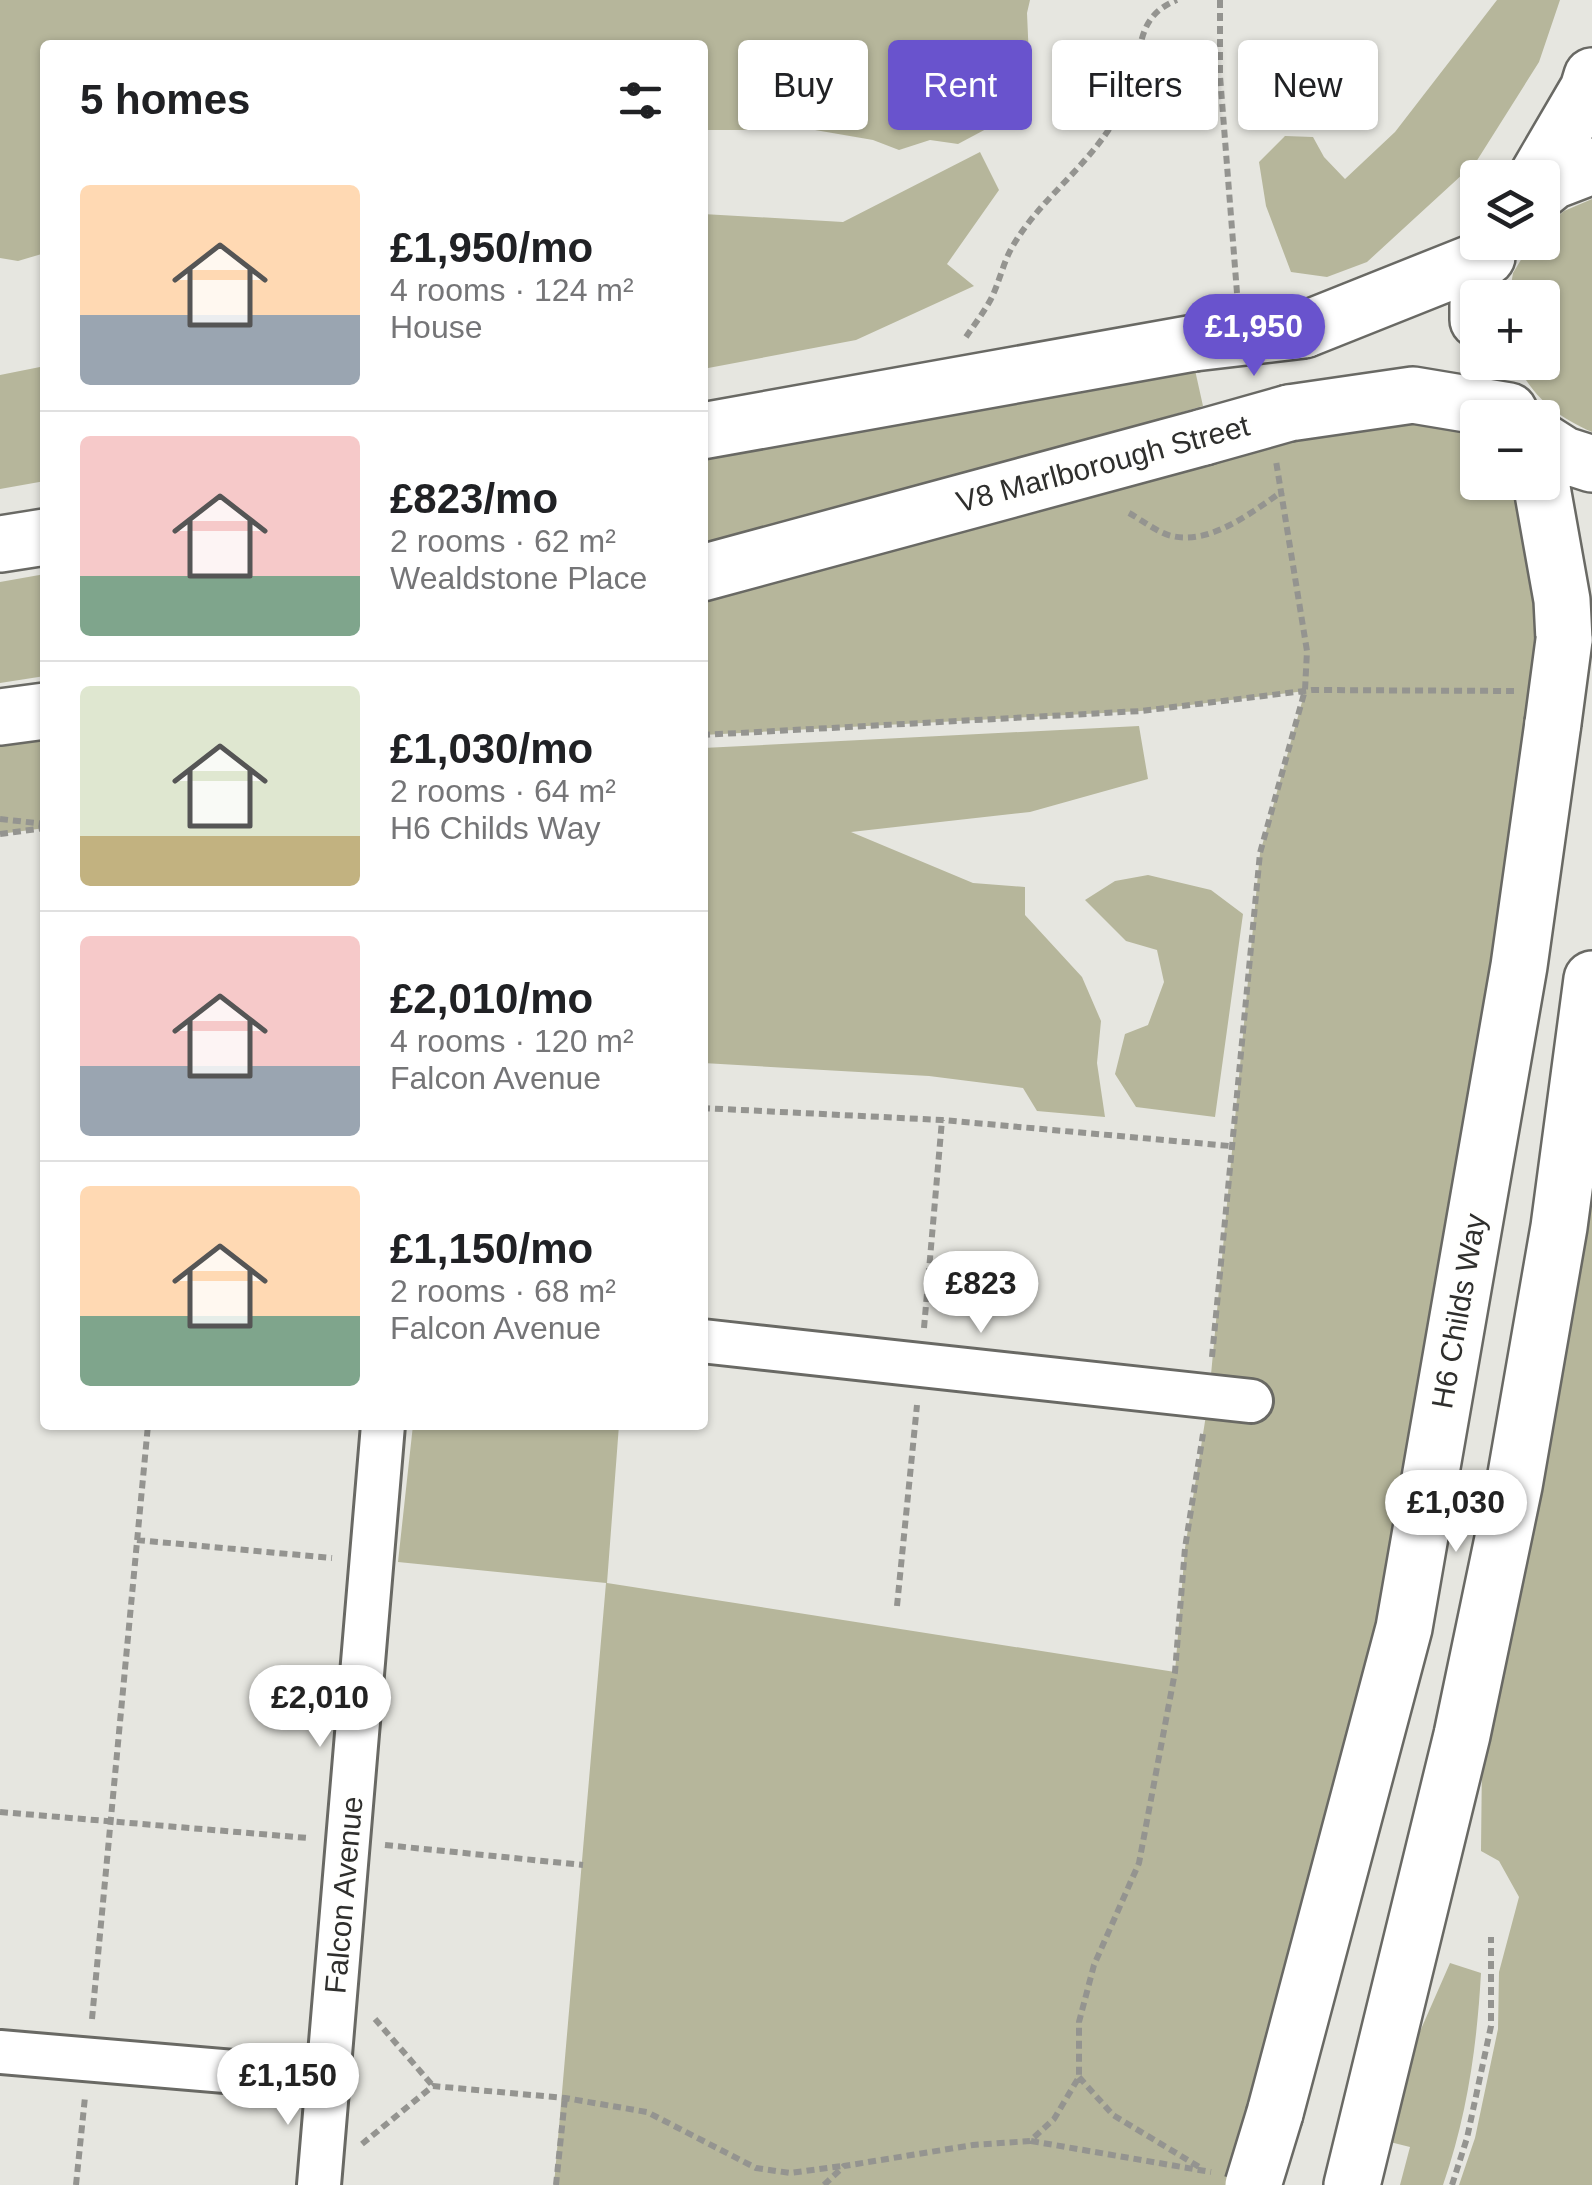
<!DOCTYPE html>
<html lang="en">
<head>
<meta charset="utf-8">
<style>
	:root { --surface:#fff; --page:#f2f2f2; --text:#202124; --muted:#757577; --line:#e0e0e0; --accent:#6953cd }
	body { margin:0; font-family:Helvetica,sans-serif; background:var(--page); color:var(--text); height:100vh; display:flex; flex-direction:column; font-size:38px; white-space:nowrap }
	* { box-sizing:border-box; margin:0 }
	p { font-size:32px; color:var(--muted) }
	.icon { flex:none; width:55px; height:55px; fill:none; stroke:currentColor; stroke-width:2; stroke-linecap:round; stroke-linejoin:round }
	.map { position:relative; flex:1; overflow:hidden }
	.drawer { position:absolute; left:40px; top:40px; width:668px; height:1390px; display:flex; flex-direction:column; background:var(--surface); border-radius:10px; box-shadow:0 2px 8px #0004 }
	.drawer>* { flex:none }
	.hud { position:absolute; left:738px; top:40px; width:702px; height:90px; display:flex; gap:20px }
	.buttons { position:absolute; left:1460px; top:160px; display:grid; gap:20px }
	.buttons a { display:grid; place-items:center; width:100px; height:100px; border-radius:10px; background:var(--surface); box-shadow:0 2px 8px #0004; font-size:50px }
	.price { position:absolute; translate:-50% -85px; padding:0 22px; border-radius:35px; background:#fff; color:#222; font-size:32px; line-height:65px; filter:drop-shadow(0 2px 5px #0008) }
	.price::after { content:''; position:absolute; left:50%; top:60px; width:30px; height:22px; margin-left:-15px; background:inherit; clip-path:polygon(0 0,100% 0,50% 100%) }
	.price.on { background:var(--accent); color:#fff }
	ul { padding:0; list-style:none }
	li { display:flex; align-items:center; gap:30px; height:250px; padding:0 40px }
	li+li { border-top:2px solid var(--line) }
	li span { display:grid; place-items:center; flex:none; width:280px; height:200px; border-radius:10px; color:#555 }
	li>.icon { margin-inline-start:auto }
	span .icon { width:120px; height:120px; fill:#fffc; stroke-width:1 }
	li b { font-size:42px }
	h2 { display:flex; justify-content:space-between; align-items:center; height:120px; padding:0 40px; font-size:42px }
	.tag { padding:0 35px; border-radius:10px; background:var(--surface); box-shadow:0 2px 8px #0004; font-size:35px; line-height:90px }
	.tag.on { background:var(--accent); color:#fff }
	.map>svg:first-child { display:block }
	.green { fill:#b6b69b }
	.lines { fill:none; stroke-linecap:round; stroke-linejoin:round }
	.street-casing { stroke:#696964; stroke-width:48 }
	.secondary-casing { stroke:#696964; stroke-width:60 }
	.path { stroke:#949490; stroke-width:6; stroke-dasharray:8 5; stroke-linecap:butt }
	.street { stroke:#fff; stroke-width:42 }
	.secondary { stroke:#fff; stroke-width:55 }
	.secondary-bridge-casing { stroke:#696964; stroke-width:60; stroke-linecap:butt }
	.secondary-bridge { stroke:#fff; stroke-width:55 }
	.labels { text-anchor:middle; stroke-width:10; stroke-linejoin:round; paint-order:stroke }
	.street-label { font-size:30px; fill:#2f2f2d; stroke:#fffffe }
</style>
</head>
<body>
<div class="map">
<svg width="1592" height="2185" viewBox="0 0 1592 2185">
	<rect width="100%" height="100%" fill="#e6e6e0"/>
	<path class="green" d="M0,0H1030L1027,13L1031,105L958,144L930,140L899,150L873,140L815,130H703L702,45H45V253L18,261L0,258Z
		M1497,0H1560L1539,62L1476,162L1367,262L1327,277L1291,272L1266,206L1259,162L1285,136L1313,137L1324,157L1345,179L1395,132Z
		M980,152L999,190L947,264L974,286L856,340L703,369V214L843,222Z
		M1592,199V432C1556,416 1534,398 1516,363L1542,362V298L1509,297L1513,273L1531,243L1542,242L1543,230L1564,211Z
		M45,366V481L0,489V375Z
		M1195,370L1203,406L703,551V456Z
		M1289,413L1478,418V482L1541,483L1562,600L1404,1628L1253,2185H554L606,1583L398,1562L413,1425H619L607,1583L1175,1672L1185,1548L1209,1396L1260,853L1305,691L1141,711L703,735V573Z
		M45,574V676L0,683V582Z
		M45,711V828L0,834V717Z
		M1139,726L1148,779L1030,812L851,832L973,883L1025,887V915L1082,977L1101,1021L1097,1063L1105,1117L1037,1111L1023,1088L929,1076L703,1063V748Z
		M1148,875L1211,890L1243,914L1215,1117L1136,1107L1115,1074L1125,1034L1148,1025L1164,982L1157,950L1126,941L1085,900L1115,881Z
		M1592,1151V2185H1459L1475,2138L1498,2029L1499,1972L1519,1897L1499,1861L1481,1851L1482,1760Z
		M1450,1963L1481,1973C1477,2046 1467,2116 1443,2185H1400L1410,2147L1390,2142L1411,2052Z"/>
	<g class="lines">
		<g class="street-casing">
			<path id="street" d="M702,1341L1251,1401
				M0,2052L329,2080
				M319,2185L383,1425"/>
		</g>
		<g class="secondary-casing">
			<path id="secondary" d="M1536,178L1588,89L1592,76
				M1542,190L1553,181L1592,166
				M1478,304V320
				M1304,330L1487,257
				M1289,413L1413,395L1509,411
				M702,431L1194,343
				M1542,441L1564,455L1592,464
				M1541,482L1562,600L1564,640
				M0,544L45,537
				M702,573L1204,437
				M0,717L45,711
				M1275,2113L1404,1628L1519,966L1553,723
				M1352,2185L1462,1735L1514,1486L1559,1227L1592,979"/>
		</g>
		<path class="path" d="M1220,0V76L1237,293
			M966,337C974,325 984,312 991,299C999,283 1003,264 1011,249C1043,192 1099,162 1127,96C1145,57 1131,18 1177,0
			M1129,513C1142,520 1158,533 1172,536C1212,545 1253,511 1283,491
			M702,735L1141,711L1312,690L1514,691
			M0,819L45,824
			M0,834L45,828
			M702,1108L942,1120L1230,1146
			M924,1328L942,1120
			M1212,1357L1260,853L1305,690L1307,651L1276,461
			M137,1540L332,1558
			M897,1606L917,1405
			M0,1812L308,1838
			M385,1845L583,1865
			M92,2019L148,1425
			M375,2019L433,2086
			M1079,2077L1113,2115L1201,2168
			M1031,2141L1211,2172
			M362,2144L433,2086L565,2098L647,2112L756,2168L790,2173L842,2166
			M76,2185L85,2097
			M556,2185L565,2098
			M824,2185L844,2166L973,2145L1030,2141L1054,2119L1079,2077V2022L1094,1965L1139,1863L1175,1672L1185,1548L1203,1434
			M1452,2185L1467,2138L1491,2026V1937"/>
		<use href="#street" class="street"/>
		<use href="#secondary" class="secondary"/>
		<g class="secondary-bridge-casing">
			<path id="secondary-bridge" d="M1194,343L1304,330
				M1204,437L1289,413
				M1553,723L1564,640
				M1253,2185L1275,2113"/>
		</g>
		<use href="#secondary-bridge" class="secondary-bridge"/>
	</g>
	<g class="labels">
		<g class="street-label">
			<text transform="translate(1103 464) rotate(-15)" y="10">V8 Marlborough Street</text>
			<text transform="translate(1459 1311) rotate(-80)" y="10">H6 Childs Way</text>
			<text transform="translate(344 1895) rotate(-85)" y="10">Falcon Avenue</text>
		</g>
	</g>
</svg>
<div class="buttons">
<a><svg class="icon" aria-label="layers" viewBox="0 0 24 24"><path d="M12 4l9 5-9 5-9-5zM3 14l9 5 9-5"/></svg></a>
<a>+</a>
<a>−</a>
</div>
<b class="price on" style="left:1254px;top:379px">£1,950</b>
<b class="price" style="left:981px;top:1336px">£823</b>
<b class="price" style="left:1456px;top:1555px">£1,030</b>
<b class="price" style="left:320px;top:1750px">£2,010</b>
<b class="price" style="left:288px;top:2128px">£1,150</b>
<div class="hud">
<a class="tag">Buy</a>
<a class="tag on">Rent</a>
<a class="tag">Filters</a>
<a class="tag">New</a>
</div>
<section class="drawer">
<h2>5 homes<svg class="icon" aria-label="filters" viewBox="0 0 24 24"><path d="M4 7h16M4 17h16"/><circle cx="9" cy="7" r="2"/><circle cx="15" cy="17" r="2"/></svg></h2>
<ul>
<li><span style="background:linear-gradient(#ffd9b3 65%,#9aa5b1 0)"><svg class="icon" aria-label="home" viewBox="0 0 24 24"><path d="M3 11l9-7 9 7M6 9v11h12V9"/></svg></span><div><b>£1,950/mo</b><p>4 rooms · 124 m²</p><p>House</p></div></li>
<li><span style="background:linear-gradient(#f6c9c9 70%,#7fa58c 0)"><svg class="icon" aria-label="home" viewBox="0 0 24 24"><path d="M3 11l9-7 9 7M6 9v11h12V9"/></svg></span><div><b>£823/mo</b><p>2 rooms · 62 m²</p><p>Wealdstone Place</p></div></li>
<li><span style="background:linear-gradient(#dfe7d0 75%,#c2b280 0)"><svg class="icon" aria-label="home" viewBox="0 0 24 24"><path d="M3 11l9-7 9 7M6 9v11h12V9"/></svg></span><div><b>£1,030/mo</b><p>2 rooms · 64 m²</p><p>H6 Childs Way</p></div></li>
<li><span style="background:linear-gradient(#f6c9c9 65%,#9aa5b1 0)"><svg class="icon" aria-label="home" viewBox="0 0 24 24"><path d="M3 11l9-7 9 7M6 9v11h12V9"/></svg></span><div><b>£2,010/mo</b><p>4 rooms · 120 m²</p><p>Falcon Avenue</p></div></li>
<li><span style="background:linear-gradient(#ffd9b3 65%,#7fa58c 0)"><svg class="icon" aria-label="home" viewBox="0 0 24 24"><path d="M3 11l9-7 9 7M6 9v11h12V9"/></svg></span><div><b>£1,150/mo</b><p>2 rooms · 68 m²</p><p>Falcon Avenue</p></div></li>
</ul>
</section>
</div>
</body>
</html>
